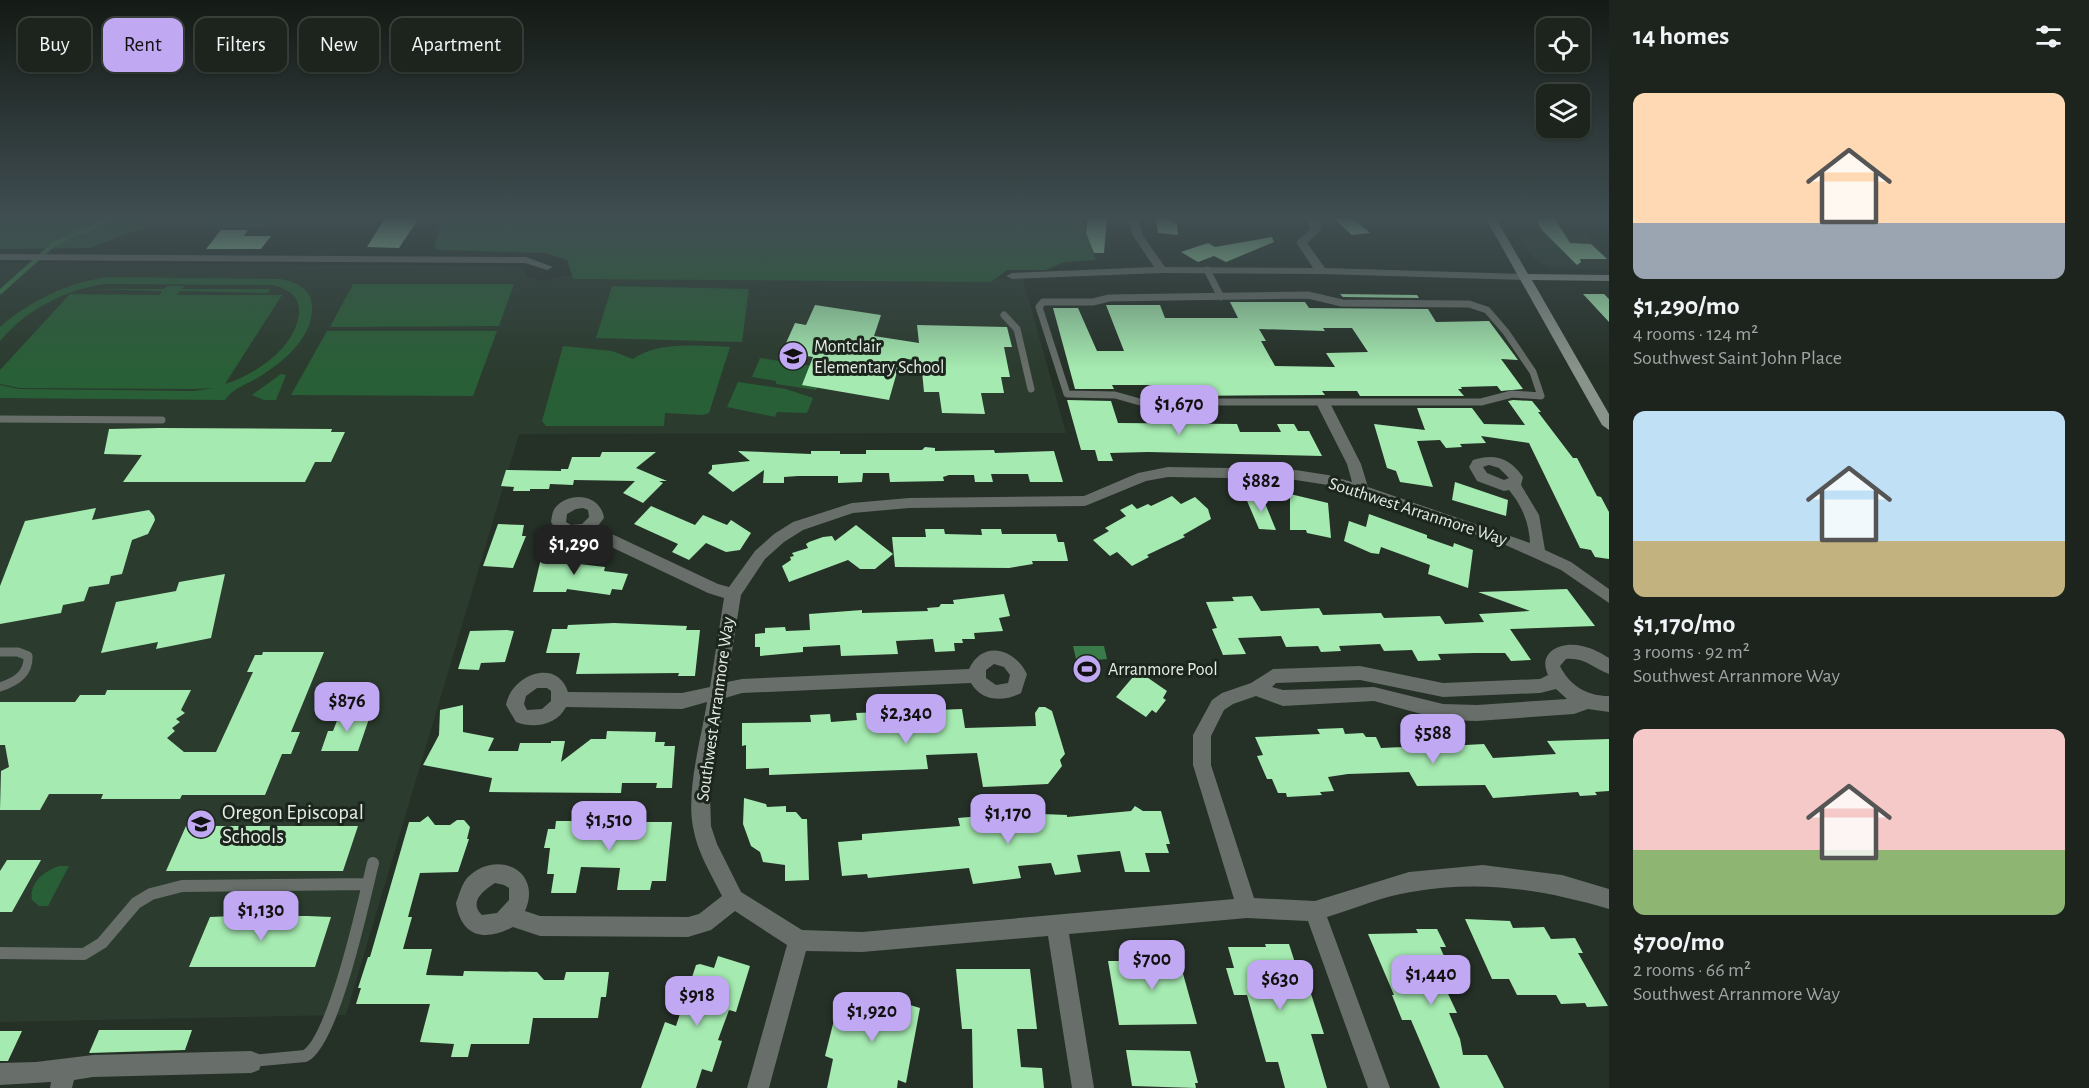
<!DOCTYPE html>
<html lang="en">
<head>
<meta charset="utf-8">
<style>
	:root { --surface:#1c241d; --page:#252c26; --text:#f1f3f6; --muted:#a0a4a4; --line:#3a413b; --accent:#c1a8f3 }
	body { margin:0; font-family:"Alegreya Sans",sans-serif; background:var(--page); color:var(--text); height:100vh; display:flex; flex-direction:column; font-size:22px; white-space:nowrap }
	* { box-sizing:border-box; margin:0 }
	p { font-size:20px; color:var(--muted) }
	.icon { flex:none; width:33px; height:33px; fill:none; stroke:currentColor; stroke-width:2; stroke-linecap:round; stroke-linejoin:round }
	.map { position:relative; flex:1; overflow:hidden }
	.side { display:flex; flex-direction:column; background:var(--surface); width:480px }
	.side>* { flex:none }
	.hud { position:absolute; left:18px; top:18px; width:570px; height:54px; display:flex; gap:12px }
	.fabs { position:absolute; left:1536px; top:18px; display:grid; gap:12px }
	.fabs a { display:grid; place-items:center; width:54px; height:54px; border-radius:12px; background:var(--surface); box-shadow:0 2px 4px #0004,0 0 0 2px var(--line); font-size:30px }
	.price { position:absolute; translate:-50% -51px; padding:0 14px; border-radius:12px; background:var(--accent); color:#111; font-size:20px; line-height:39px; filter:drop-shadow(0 2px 3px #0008) }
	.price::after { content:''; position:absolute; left:50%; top:36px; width:18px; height:14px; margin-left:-9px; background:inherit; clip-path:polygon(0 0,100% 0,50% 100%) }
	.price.selected { background:#222; color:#fff }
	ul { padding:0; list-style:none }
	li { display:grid; align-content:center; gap:12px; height:318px; padding:0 24px }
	li span { display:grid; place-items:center; height:186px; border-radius:12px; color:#555 }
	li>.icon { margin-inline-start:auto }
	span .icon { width:108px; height:108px; fill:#fffc; stroke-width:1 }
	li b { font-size:26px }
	h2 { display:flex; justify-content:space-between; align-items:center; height:72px; padding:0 24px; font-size:26px }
	.pill { padding:0 21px; border-radius:12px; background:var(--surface); box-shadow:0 2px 4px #0004,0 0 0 2px var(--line); font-size:21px; line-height:54px }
	.pill.selected { background:var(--accent); color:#111 }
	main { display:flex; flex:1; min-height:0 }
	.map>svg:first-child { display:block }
	.built { fill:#2b3b2e }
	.green { fill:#295f36 }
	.water { fill:#3a7c49 }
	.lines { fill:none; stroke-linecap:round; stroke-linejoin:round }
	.stream { stroke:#3a7c49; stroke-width:4.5 }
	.building { fill:#a5eab0; fill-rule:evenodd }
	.lane-far2 { stroke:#686e69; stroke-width:7 }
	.lane-far1 { stroke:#686e69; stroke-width:9 }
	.lane { stroke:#686e69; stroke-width:12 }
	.street { fill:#686e69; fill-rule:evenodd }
	.secondary { fill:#89928b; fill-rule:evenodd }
	.labels { text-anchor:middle; stroke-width:6; stroke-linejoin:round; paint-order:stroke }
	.poi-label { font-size:18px; fill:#e5ece6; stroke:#1c261d; text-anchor:start }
	.street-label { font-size:18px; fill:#e5ece6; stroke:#1c261d }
	.near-poi-label { font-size:21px; fill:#e5ece6; stroke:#1c261d; text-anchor:start }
</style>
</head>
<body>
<main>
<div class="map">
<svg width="1609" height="1088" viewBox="0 0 1609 1088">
	<rect width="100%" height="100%" fill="#253027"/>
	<path class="built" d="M1516,233L1584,234L1609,258V270L1549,268L1533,259Z
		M0,263L516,266L524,270L527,277L544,281L564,276L1023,279L1066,433L519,434L346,1015L0,1022Z"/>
	<path class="green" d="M0,217H293L261,228L213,227L185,219L162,220L90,248L0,249Z
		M443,217H1080L1096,260L1064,262L1046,270H1007L991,282L573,279L567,260L545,253L438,250L434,246Z
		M108,277L280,279C296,282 311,288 312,306C314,337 282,363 259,377C246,385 233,388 225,400L0,398V385L19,389L194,391L213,388L195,389L20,388L0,384V370L70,294L160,295L162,291L85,289H164L167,286H184L182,289H270L268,293L180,291L177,295H282L225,384C255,375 297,347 299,312C300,295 287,289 272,285L104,284C64,290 26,310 0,341V327C31,300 67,283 108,277Z
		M353,284H514L499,326L330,327Z
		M612,286L749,289L742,342L596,338Z
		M327,331H497L473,396L291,395Z
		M563,346L612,351L633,359C658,341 701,346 730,347L709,413L703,415L665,413L664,426H546L542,421Z
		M760,358L824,368L816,390L776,384V381L752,377Z
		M281,374L286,375L276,400H264L252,395Z
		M738,382L786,389L813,398L807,413L777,412L775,417L727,407Z
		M59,866H69L48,906H39L32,900C29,883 44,871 59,866Z"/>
	<path class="water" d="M1073,646H1104L1107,659L1094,660L1098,677H1080Z"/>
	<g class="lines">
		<path class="stream" d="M0,292L54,244L114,217"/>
	</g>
	<path class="building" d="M1088,217H1107L1104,253H1094L1086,233Z
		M1156,217H1165L1177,224L1178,235L1158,233Z
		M1332,217H1352L1370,233L1352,235Z
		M1534,217L1555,219L1570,243L1591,244L1607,259H1580L1581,262L1577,265L1542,230Z
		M385,218H419L399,248L367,247Z
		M221,230H248L244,236H271L261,249H206Z
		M1272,237L1274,242L1226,262L1214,256L1198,262L1181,252L1208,243L1215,247Z
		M1340,294L1417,295L1419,298L1343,297Z
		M1583,294H1604L1609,299V322Z
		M1230,302H1305L1309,308L1428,309L1436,322L1489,321L1518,360L1501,359L1523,389L1501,391L1497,386L1461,387L1462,389H1458L1464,396H1360L1357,391H1322L1325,395L1174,396L1170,385H1112L1114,389H1075L1053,308H1078L1097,351H1124L1106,305H1160L1165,318H1238ZM1323,328H1352L1368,352L1326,353L1335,367L1275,366L1261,341H1266L1259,329L1325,331Z
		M815,305L881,315L874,336L919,343L917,325L1007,327L1012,347H1004L1010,377H1001L1004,393H981L985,414L942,413L939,392H924L921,361L901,358L889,400L802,385L813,357L782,352L795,323L806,325Z
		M1067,400L1111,401L1118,423L1237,424L1240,432H1281L1277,424H1294L1298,431H1309L1322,456L1148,452L1110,453L1113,461H1098L1095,450H1081Z
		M1513,400L1532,401L1541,412H1538L1573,458H1577L1597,496L1601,497L1609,512V559L1595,557L1591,550L1580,548L1529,443L1481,436L1486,443L1460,444L1462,447L1446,448L1440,440L1417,441L1433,487L1400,482L1396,471L1387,468L1374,424L1425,430L1417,408H1472L1484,424L1525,425L1508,401Z
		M160,428L332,429L331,432H345L331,462H315L305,482H123L142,455L104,454L109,429Z
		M925,447L935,448V451L994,450L995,453L1054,451L1063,482H1030L1028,474H991L993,482H975L974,475H949L943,477L944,481L890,482L889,473H863L862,482L838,483V476H798L784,477V483H763L764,470L733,492L708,473L712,469V465L750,461L738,451L811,454V451H840V454H866V450H922Z
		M602,452H656L636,468L667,481H659L663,483L643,503L623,493L635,481L574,480L573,485L550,484L549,489H530V491H513L514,487L501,486L506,470L561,471V469H568L572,457H600Z
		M1455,482L1508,500L1506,516L1452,500Z
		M1290,494L1328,503L1331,538L1307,533L1306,530H1290Z
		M1172,496L1181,504L1195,497L1208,509L1211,519L1183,535L1185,537L1147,555L1149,557L1132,566L1117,552L1110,556L1093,540L1109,531L1105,528L1126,516L1120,510L1132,504L1137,509L1148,504L1151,506Z
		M1245,496H1262L1276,530L1259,529Z
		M651,506L695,525L703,515L727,525L731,520L751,533L740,550L726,552L706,543L689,560L672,552L678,544L634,524Z
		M96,508L92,520L149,510L154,516L155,520L148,534L132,540L122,574L111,576L109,584L89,587L84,601L63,605L61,613L0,624V586L25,521Z
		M1369,514L1427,535V538L1453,547L1454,543L1473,550L1468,588L1428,574L1430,565L1381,547L1379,554L1371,553L1344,541L1349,521L1366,527Z
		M498,524L524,525L522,536H526L513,568L483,566Z
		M856,525L893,554L875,569H860L848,560L789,582L782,566L791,560L790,557L794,556L792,553L808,548L806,544L809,542L823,537L832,536L835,541Z
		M925,529H944L945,534L982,535L981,529H1001L1002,534H1056L1058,542H1064L1068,561H1032L1033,564L1009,568L895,567L892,537H926Z
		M543,550H560L559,554H572L571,563L605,567L604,571L628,574L622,590L612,589L610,595L567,589L566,592H533Z
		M225,574L211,638L156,649L158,642L101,653L116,602L176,591L179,582Z
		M1567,589L1595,626L1510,629L1531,660L1511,661L1505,653H1475L1438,654L1441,660L1418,661L1412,650L1384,651L1380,644L1339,646L1341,651L1321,652L1318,646L1286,647L1281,636L1238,638L1246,654L1223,655L1212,629L1217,628L1206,602L1234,601L1232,597L1252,596L1261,611L1319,608L1323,615L1381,613L1384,618L1440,616L1445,624L1484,622L1479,614L1530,611L1478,592Z
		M1004,594L1010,616L999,618L1003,631L974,633L975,639H962L963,643H954L955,651L935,652L933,639L896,641L898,654L841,656L840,645L803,647V652L760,656V647H755V634L765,633V628L785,627L786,631L810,630L809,614L862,610V613L928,611L927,608L939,607L941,604H954L953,600Z
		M614,623L687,626L686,630H700L695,676H678L679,673L576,674L580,653H546L552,629H567L568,625Z
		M507,630L514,631L505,662L481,663L479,670L458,669L470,631Z
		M263,652H324L291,732H300L291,754H282L265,795H182L180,799H101L103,794H49L40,810H0L1,771L9,767L5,745H0V702H75L80,695H105L107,690H191L181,710L185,713L176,719L180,722L172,728L175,731L167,738L184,752H216L253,672H247L255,655H262Z
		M1138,671L1167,691L1163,698L1166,700L1156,713L1152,710L1146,717L1116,697Z
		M463,705V732L494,738L488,751H518L520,743H551V741H565L561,762L591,739H606L607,731L656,732L655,742H665L664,746H675L672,788H656L657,783H622L621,793L489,792L492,778L423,765L439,735L440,710Z
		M1039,707H1045L1052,711L1065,754L1060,760L1062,766L1048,784L983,787L977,753L926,755L928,769L769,775V768L746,769V745L742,746V723L811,722L810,715L830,714L831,722L857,720L856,713L962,709L965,728L1036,726L1035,713Z
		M340,713H371L358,751H321L328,731H333Z
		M1343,728L1345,734L1363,733L1366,737H1376L1381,748L1426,746L1424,741H1444L1447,746L1484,744L1493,758L1556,754L1547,741L1609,739V791L1595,792L1597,795L1580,796L1578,792L1493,798L1485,785L1417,786L1409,772L1348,774L1328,777L1334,791L1320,792L1322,795L1287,797L1286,793H1278L1272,779H1267L1257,756L1263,755L1255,737L1320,734L1317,729Z
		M744,798L766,804L767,807L786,806V812H796L802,819H807L809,880L785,881V865L763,862L760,852L751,846L743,824Z
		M1135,806L1143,811H1161L1170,844H1166L1169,853H1145L1150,872H1125L1120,851L1077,855L1081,872L1055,875L1051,863L1018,866L1021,878L973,884L969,868L868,878L867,874L842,876L838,842L862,840V834L960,826L958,818L1014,813L1016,819H1039L1042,814L1067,815V817L1131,811Z
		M428,816L435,825H450L457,820H464L470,827L467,839H469L458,872L420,873L408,917H412L403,949H432L426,975L463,976L464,971L537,972L544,980H564L566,972H609L606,997H601L598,1018H533L529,1044H471L468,1057H451L454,1044L420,1042L430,1004H356L361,988H358L368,957H370L409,822H420Z
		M595,818H620V822H672L666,881H652L650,890H617L620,868L581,867L576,893H551L554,874H547L550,848H544L548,829H555L556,821H595Z
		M186,826H358L343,871H166Z
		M7,860H41L12,912H0V871Z
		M234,916H308L331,917L315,967H189L210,917Z
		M1465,919L1510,921L1513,928L1544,927L1551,939L1575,938L1583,953H1578L1608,1006L1587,1007L1585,1003L1561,1004L1556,995H1517L1509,979H1492Z
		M1416,929H1437L1446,947H1440L1456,983H1443L1457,1013H1449L1460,1039L1463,1055H1487L1504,1088H1440L1411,1020H1402L1392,995H1394L1368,934L1418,933Z
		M1265,944H1289L1297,969H1303L1324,1034H1311L1327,1088H1285L1278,1062H1266L1247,995H1234L1226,968H1234L1228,947H1266Z
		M1147,951L1177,952L1197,1024L1119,1025L1108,961H1149Z
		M718,956L750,966L736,1012L729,1010L718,1040L722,1041L712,1072L702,1069L696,1088H641L665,1022L676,1026L696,965L700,964L714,968Z
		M956,969H1030L1037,1029H1017L1021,1067L1042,1068L1044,1088H973L972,1029H962Z
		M855,993L880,1001L881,996L920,1008L906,1083L898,1080L897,1088H827L833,1059L825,1056L839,1000L853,1004Z
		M99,1030H192L185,1050L89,1053Z
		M0,1031H22L8,1061H0Z
		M1126,1050L1190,1051L1198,1083H1195L1196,1088L1132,1086Z"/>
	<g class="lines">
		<path class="lane-far2" d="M1207,270L1221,297
			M1308,295L1342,303L1469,304L1487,310L1506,332L1533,372L1541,396L1512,394L1481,402H1140L1115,395L1067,394L1039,307L1043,302H1093L1109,298Z
			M1004,315L1017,329L1031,389
			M0,419L162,420"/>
		<path class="lane-far1" d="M0,652H18L28,656C29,674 16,682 0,687"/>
		<path class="lane" d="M0,953L84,954L102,943L136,903L151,894L182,886L367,884
			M251,1061L305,1056C334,1041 364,899 373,863"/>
		<path class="street" d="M1128,217H1138L1143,236L1165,267L1313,268L1296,242L1311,229L1304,217H1314L1320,224L1321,230L1307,243L1325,268L1524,274L1530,277L1524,280L1322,274L1162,273L1012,279L1006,276L1012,273L1154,267L1133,236Z
			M0,254L526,257L553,267L547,270L525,263L0,260Z
			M1323,399L1330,403L1361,464L1368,487L1530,543C1529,522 1522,506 1509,490L1504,491L1477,481L1469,467L1473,460C1495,453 1510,458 1523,477L1521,485L1539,515L1545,550L1571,562L1609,589V603L1561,570L1501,543L1328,485L1289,479L1168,477L1146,481L1085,506L909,508L853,513L803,530L784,542L765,559L741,595L727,682L742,679L969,669C983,639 1015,649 1027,674L1021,693C1004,702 982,702 971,683L742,693L725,698L710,795L711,826L717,844L741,892L802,930L862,932L1234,899L1193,765V735L1212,700L1222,693L1251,683L1273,669L1360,666L1443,683L1540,679L1548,675C1537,651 1562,641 1582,646C1592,648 1601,653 1609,658V674C1593,668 1584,657 1566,659L1560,666C1570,686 1587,696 1609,696V712L1588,709L1574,714L1477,721L1443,720L1374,701L1283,706L1256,696L1233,704L1224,710L1211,736V765L1254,898L1315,901L1409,872L1483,865L1562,875L1609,889V909C1541,889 1481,880 1411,892C1383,896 1354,909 1327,917L1390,1088H1368L1308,921L1247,918L1069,934L1094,1088H1072L1048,936L862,952L806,951L769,1088H747L787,945L735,911L711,930L688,937L540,936L513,927C485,942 461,937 456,903C459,895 462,883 468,877C497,849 543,870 525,911L540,916L688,917L699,914L722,896C711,874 697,852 693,827C686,790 701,740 707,702L682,709L566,707C557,725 534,729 516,722L506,705C511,675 557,657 568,692L682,693L710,687L724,598L708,593L586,535C571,538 559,536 551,522C552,517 552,512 555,508C570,490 601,495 604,518L597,527L718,584L729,587L755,551L774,534L793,522L852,503L909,498L1084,496L1138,473L1168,467L1289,469L1328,475L1352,482L1347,464L1316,403ZM1489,465L1499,468L1509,478L1504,480L1487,473L1483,467ZM583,508L588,510L589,517L582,524L571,525L566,522L567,514L576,509ZM994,664L1004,667L1010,675L1008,683L996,685L986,678V670ZM1360,680L1443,697L1540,693L1556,689L1567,699L1477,705L1443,704L1374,687L1283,690L1272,687L1276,683ZM537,688H547L551,691V701L542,709L527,710L524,704L526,696ZM495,883L504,885L509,888V900L497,913L482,915C468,902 484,890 495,883Z
			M251,1051L259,1054L262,1062L259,1070L251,1073L93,1077L74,1080L72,1088H50L51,1082L0,1085V1063L36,1062L93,1055Z"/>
		<path class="secondary" d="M1485,217H1495L1528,274L1609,275V281L1532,280L1609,414V430L1602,425Z"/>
	</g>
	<linearGradient id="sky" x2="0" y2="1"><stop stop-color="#141a15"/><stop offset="0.59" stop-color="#404e52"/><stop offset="1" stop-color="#404e52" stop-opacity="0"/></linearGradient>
	<rect width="1609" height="369" fill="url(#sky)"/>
	<defs>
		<g id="school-disc" transform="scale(1.5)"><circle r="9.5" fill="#c1a8f3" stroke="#1c261d"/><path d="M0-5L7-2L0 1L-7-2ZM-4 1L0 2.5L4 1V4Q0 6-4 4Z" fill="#111"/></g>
		<g id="stadium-disc" transform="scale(1.5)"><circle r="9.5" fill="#c1a8f3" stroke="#1c261d"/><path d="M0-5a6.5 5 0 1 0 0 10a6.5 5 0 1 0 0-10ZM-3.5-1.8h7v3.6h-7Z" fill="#111"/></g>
	</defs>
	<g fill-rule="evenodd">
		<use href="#school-disc" x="793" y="356"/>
		<use href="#stadium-disc" x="1087" y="669"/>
		<use href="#school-disc" x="201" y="824"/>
	</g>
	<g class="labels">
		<g class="poi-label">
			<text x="814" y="352">Montclair<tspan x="814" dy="21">Elementary School</tspan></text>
			<text x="1108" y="675">Arranmore Pool</text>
		</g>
		<g class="street-label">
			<text transform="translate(1418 511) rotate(18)" y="6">Southwest Arranmore Way</text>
			<text transform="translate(715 709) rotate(-82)" y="6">Southwest Arranmore Way</text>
		</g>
		<g class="near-poi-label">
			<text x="222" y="819">Oregon Episcopal<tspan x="222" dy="24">Schools</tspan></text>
		</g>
	</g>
</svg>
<div class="fabs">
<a><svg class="icon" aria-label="locate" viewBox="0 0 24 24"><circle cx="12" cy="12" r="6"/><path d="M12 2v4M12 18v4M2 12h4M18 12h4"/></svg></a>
<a><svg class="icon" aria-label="layers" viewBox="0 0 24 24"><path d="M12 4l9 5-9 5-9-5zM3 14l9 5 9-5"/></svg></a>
</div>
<b class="price" style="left:1179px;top:436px">$1,670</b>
<b class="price" style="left:1261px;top:513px">$882</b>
<b class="price selected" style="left:574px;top:576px">$1,290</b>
<b class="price" style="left:347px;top:733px">$876</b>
<b class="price" style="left:906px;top:745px">$2,340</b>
<b class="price" style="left:1433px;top:765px">$588</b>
<b class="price" style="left:1008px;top:845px">$1,170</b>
<b class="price" style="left:609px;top:852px">$1,510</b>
<b class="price" style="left:261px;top:942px">$1,130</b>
<b class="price" style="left:1152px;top:991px">$700</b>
<b class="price" style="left:1431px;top:1006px">$1,440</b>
<b class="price" style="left:1280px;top:1011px">$630</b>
<b class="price" style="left:697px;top:1027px">$918</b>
<b class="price" style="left:872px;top:1043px">$1,920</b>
<div class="hud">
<a class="pill">Buy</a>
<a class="pill selected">Rent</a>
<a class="pill">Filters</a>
<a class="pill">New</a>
<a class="pill">Apartment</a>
</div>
</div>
<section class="side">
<h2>14 homes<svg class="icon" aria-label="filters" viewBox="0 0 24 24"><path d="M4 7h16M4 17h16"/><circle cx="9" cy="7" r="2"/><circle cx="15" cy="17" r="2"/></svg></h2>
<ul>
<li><span style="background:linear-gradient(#ffd9b3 70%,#9aa5b1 0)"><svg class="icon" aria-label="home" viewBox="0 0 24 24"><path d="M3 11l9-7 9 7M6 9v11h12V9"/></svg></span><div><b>$1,290/mo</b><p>4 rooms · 124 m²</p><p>Southwest Saint John Place</p></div></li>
<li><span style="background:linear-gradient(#bfe0f5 70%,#c2b280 0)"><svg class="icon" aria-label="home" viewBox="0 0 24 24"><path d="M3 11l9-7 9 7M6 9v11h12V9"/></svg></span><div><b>$1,170/mo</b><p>3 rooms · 92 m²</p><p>Southwest Arranmore Way</p></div></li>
<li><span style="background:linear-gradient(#f6c9c9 65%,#8fb573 0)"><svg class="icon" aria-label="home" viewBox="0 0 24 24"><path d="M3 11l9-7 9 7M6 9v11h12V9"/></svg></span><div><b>$700/mo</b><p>2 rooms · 66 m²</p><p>Southwest Arranmore Way</p></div></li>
</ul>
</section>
</main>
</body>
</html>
